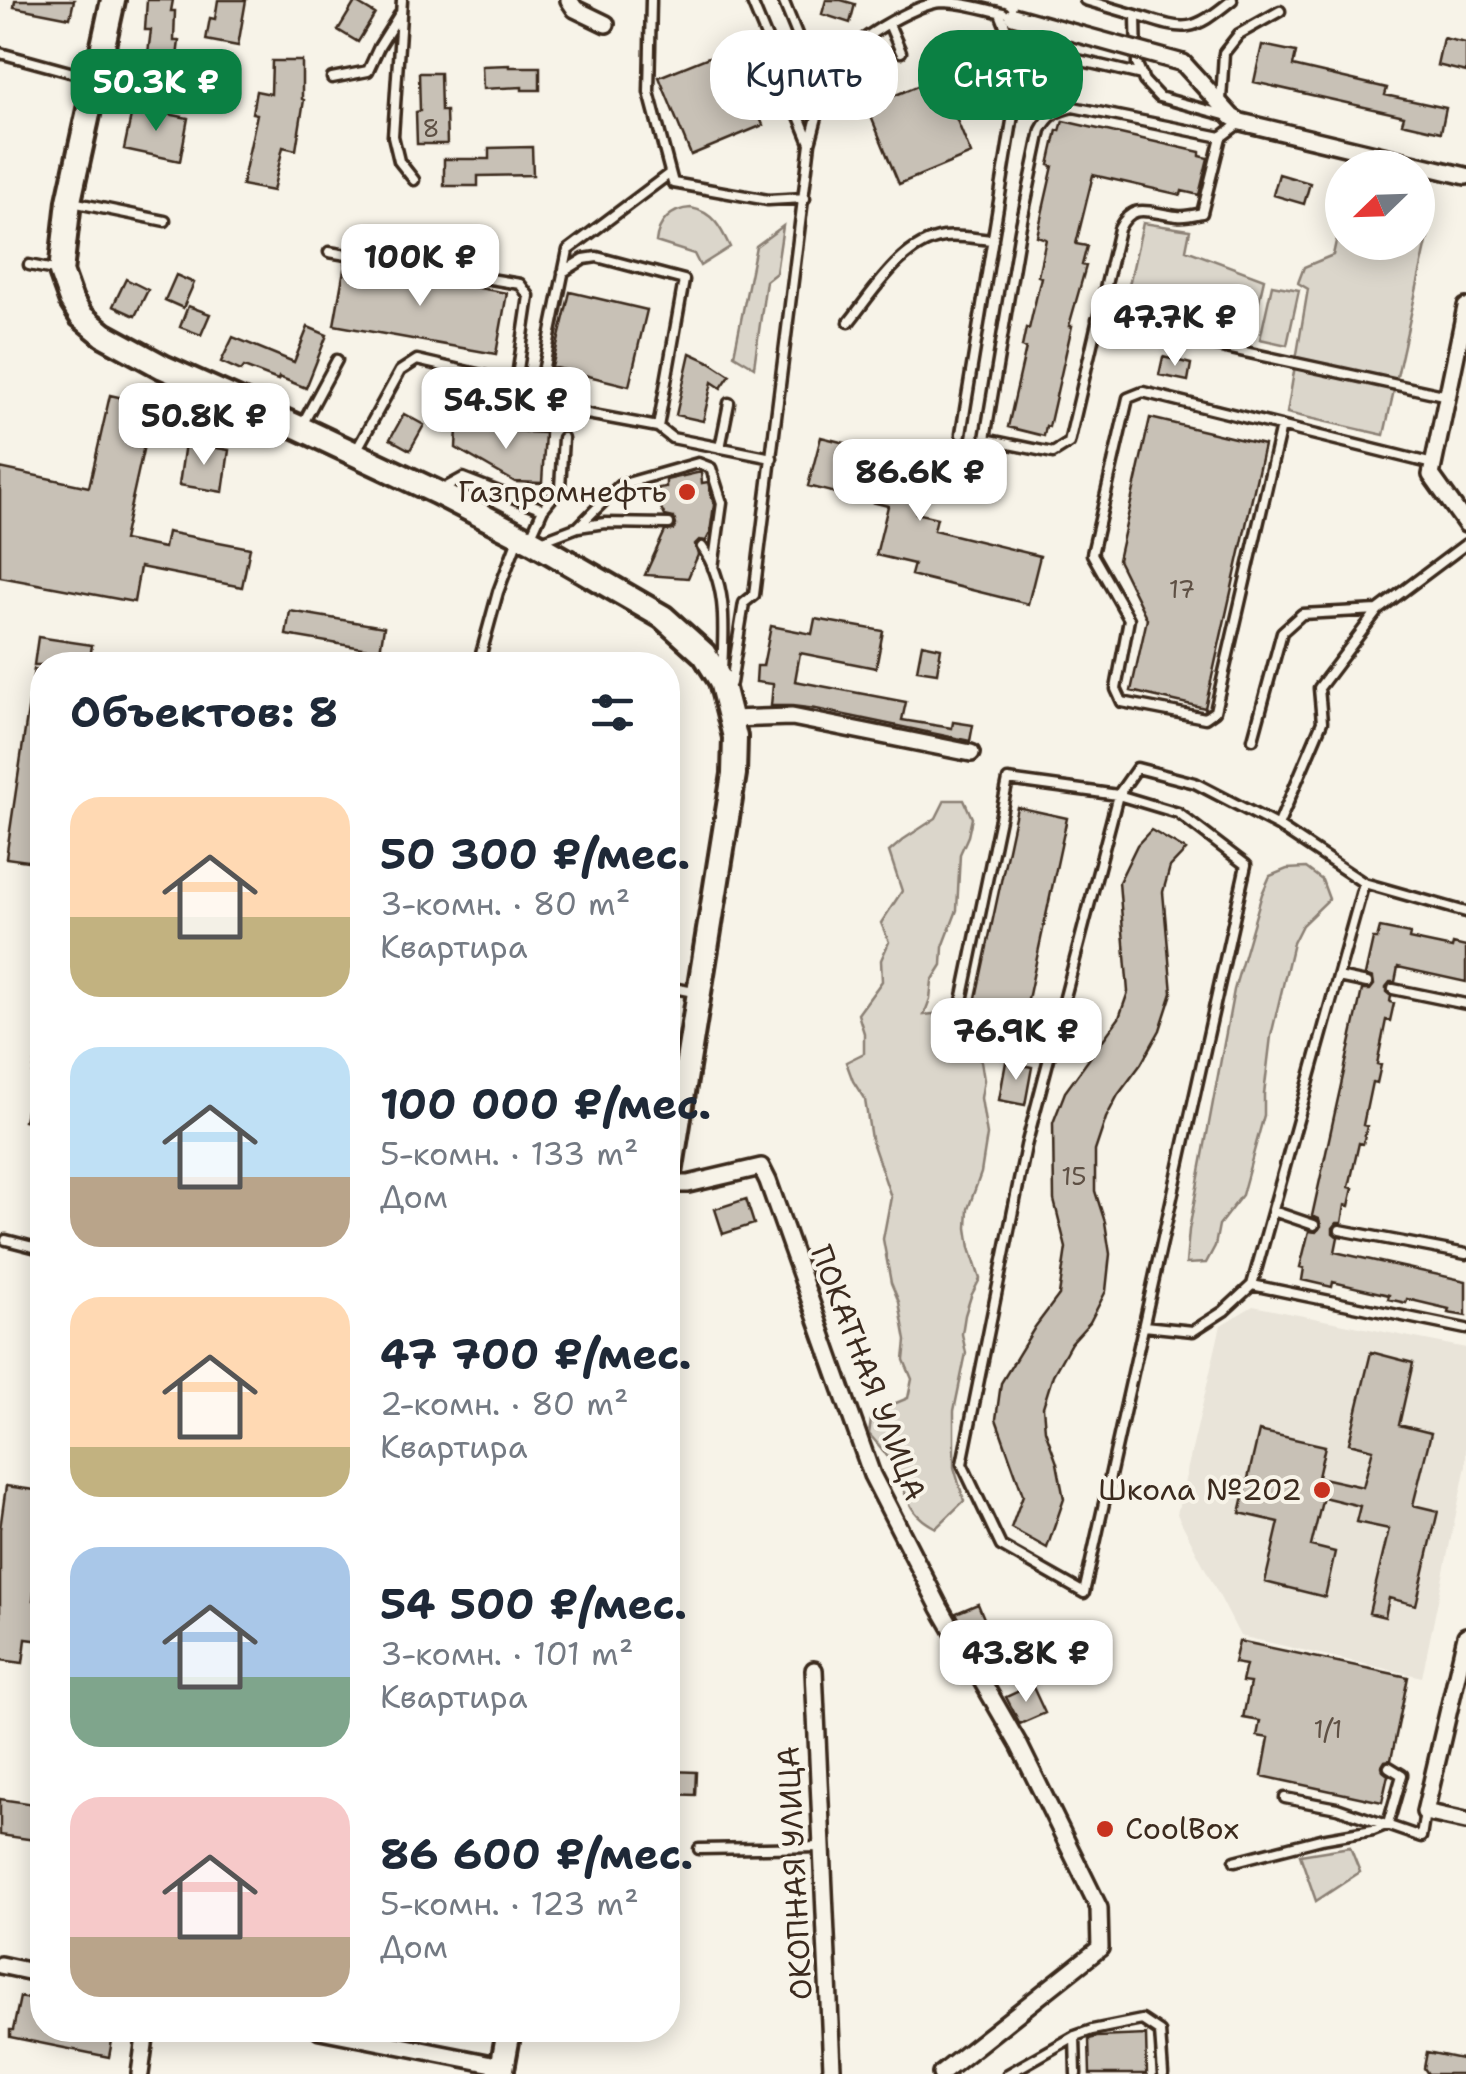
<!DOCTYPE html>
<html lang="ru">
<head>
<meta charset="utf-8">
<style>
	:root { --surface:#fff; --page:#f6f6f7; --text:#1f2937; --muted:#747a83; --accent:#0b8043 }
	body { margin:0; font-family:"Shantell Sans",sans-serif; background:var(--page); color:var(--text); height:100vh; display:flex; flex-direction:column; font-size:38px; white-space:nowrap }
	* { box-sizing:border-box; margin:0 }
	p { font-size:32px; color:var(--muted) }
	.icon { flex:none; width:55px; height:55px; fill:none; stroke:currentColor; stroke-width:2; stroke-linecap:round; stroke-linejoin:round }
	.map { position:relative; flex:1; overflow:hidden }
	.drawer { position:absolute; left:30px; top:652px; width:650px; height:1390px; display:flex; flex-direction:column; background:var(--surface); border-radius:40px; box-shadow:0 5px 25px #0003 }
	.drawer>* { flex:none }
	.banner { position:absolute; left:710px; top:30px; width:605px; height:90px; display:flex; gap:20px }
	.needle { width:65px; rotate:247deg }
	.controls { position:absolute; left:1325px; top:150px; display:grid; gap:20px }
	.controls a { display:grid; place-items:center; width:110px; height:110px; border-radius:50%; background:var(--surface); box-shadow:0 5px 25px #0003; font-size:50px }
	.price { position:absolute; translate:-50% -85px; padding:0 22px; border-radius:20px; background:#fff; color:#222; font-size:32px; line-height:65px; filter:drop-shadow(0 2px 5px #0008) }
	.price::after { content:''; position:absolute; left:50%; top:60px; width:30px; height:22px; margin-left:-15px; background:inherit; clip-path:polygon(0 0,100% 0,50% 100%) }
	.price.on { background:var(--accent); color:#fff }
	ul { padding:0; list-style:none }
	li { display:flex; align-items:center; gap:30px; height:250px; padding:0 40px }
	li span { display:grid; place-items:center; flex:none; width:280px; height:200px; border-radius:30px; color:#555 }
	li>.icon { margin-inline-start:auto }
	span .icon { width:120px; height:120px; fill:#fffc; stroke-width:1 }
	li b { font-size:42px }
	h2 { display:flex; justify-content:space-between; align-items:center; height:120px; padding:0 40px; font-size:42px }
	.tag { padding:0 35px; border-radius:40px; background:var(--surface); box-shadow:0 5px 25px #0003; font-size:35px; line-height:90px }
	.tag.on { background:var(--accent); color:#fff }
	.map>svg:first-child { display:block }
	.built { fill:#e9e4d9 }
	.green { fill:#dbd6cb; stroke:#8b8074; stroke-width:2.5 }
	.building { fill:#c8c1b6; stroke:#3b2a1e; stroke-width:2.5 }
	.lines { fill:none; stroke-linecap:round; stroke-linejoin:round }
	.lane-casing { stroke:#3b2a1e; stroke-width:15 }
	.street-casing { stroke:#3b2a1e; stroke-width:22 }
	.secondary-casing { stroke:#3b2a1e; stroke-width:30 }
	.lane { stroke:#f7f3e8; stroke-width:8 }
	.street { stroke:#f7f3e8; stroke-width:15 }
	.secondary { stroke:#f7f3e8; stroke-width:22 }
	.street-bridge-casing { stroke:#3b2a1e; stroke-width:22; stroke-linecap:butt }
	.street-bridge { stroke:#f7f3e8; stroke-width:15 }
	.poi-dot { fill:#c8321e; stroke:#f7f3e8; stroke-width:4 }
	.labels { text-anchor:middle; stroke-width:8; stroke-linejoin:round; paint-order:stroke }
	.number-label { font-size:25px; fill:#5e5044 }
	.poi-label { font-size:30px; fill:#3b2a1e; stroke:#f7f3e8; text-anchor:end }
	.street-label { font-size:30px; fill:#3b2a1e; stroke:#f7f3e8 }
</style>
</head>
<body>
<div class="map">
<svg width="1466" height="2074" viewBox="0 0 1466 2074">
	<rect width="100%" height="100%" fill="#f7f3e8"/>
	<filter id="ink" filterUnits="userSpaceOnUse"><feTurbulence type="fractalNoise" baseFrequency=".01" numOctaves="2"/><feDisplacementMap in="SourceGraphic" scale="20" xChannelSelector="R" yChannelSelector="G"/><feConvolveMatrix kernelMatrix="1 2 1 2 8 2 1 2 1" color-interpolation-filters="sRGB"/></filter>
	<g filter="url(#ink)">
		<path class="built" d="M1253,1306L1466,1348V1466L1422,1677L1240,1636L1177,1514L1221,1325Z"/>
		<path class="green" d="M1418,198L1422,199L1433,215L1384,435L1287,413L1308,289L1298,283L1304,267L1333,255L1342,214V242H1418Z
			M691,208C713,212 721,228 730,247L700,266L694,254L656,242C658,222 671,209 691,208Z
			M1143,223L1190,230L1186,250L1264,279L1252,331L1125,303Z
			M783,226L776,273L766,281L754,367L734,355L756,246Z
			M1272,285L1299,290L1287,345L1260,339Z
			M945,800H964L972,818L968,836L960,854L957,910L943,947L942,965L932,981L930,999L924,1015L942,1013L957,1025L965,1050L981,1061L984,1080L981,1098L987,1135L981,1173L968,1209L967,1228L970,1248L980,1279L971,1296L965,1315L962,1334L966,1353L954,1411V1467L964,1501L936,1528C905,1512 909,1496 894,1468C888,1455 878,1444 869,1434L872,1413L908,1398L912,1379L904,1360L906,1341L899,1302L891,1283L883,1239L891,1197L871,1139L865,1100L853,1081L846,1062L864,1053V1033L858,1014L882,981L881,960L889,942L881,923L902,891L889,852L904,839L936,818Z
			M1306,868L1322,880L1329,899L1302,925L1293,943L1271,1036L1264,1094V1115L1242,1195L1219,1225L1215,1246L1206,1263L1186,1264L1189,1230L1234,990L1262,894L1270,876L1287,869Z
			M1350,1847L1360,1872L1316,1901L1300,1855Z"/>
		<path class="building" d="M15,0H74L70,18L14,7Z
			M147,0H173L171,11H175L174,41H179L175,73L146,69L151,30H145Z
			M218,0H246L238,46L206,40L210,18L215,19Z
			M826,0H841L855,4L850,23L822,14Z
			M355,2L375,14L358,42L338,30Z
			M1443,38L1466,43V72L1437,65Z
			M1262,45L1296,52L1293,66L1387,88L1385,95L1446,108L1441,132L1402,123L1404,116L1254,82Z
			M731,48L763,125L691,155L659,77Z
			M272,61H302V99L304,100L296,150L283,147L273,191L242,185L257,114L252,113L256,91L271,94Z
			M509,65V67H540V90H522V87L483,89L482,66Z
			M419,73H440L441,111H446L447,144H417L416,112L420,111Z
			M939,77L971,154L899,184L867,107Z
			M133,107L188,118L180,161L124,149Z
			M1063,121L1200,152V156L1208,158L1199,195L1182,191L1181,195L1093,175L1076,244L1087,246L1082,265L1086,266L1069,326H1072L1049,427L1046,426L1044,436L1008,427L1026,348L1022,347L1026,328L1029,329L1041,277L1038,276L1046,239L1037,236L1053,166L1049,165L1057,130L1060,131Z
			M532,147L533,175L478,176V186H444V159H489V148Z
			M1279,174L1310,183L1304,204L1273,195Z
			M345,264L507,293L496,354L334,325Z
			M176,275L194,283L183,308L165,300Z
			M126,279L148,290L135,316L113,306Z
			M570,292L647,310L629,386L552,367Z
			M188,306L210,314L201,335L180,327Z
			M308,327L327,335L306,388L279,377L278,380L244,367L241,371L221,362L233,337L294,362Z
			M690,353L710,362L730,375L721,388L712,382L703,421L676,415Z
			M1163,357L1191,364L1188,381L1159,375Z
			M110,395L153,405L123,540L164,548L167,532L250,548L242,587L140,567L134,602L0,577V468L89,487Z
			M404,414L424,425L410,450L390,439Z
			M1150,418L1264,445L1205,708L1131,691L1147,619L1118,560Z
			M457,428L545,433L542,483L515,482L456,448Z
			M821,437L928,464L916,513L937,518L934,530L1040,556L1028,604L911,575L914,564L876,555L888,506L808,486Z
			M185,443L229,450L223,492L179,485Z
			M701,472L702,483L708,482L714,505L710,533L706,541L699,540L695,544L698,555L688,578L645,575L665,531L673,530L676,525L674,518L665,516L660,506L658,488L666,487V480Z
			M290,611L384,627L380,651L286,635Z
			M815,619L883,631L876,668L800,653L795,681L906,702L902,720L952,728L953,722L973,725L970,741L816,709L792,706H771L773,684L756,682L757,666H763L771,626L812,634Z
			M38,637L92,645L89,665H34Z
			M922,644L941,648L937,673L917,670Z
			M34,669L42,670V863L6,858Z
			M1017,807L1067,818L1021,1032L971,1021Z
			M1151,830L1186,850L1170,867L1163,892L1172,993L1160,1030L1141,1064L1118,1095L1106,1118L1095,1151V1191L1105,1222L1110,1254L1106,1291L1090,1322L1071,1343L1053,1375L1043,1407L1045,1430L1057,1463L1064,1499L1047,1548L1011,1528L1023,1495L996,1419L1001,1383L1035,1327L1059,1295L1066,1248L1054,1200L1053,1123L1065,1092L1119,1018L1128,992L1119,882L1137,845Z
			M1380,928L1410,934L1409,939L1452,948L1453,944L1466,947V982L1398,967L1395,982H1390L1386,987V992L1391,996L1390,1002L1394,1003L1390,1021L1386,1020L1377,1064L1381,1065L1377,1083L1372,1082L1363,1125L1367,1126L1363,1144L1359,1143L1349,1187L1353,1188L1349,1206L1345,1205L1342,1223H1337L1333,1228V1233L1338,1237L1335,1252L1466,1281V1316L1448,1313L1449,1309L1407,1299L1406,1303L1388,1299L1389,1295L1333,1282L1332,1287L1302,1280L1304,1268L1300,1267L1309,1231L1316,1232L1321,1226L1319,1219L1312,1216L1362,990H1370L1374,985L1373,978L1365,975L1373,939H1377Z
			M1006,1062L1032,1067L1025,1105L999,1100Z
			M35,1063L42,1064V1125L24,1121Z
			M746,1199L754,1224L723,1234L715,1209Z
			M1371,1352L1413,1363L1399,1425L1431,1433L1413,1505L1438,1511L1416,1605L1389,1598L1385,1617L1369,1613L1389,1529L1356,1522L1360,1506L1323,1497L1311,1546L1335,1552L1325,1597L1265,1582L1279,1522L1240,1513L1259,1431L1325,1446L1318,1477L1363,1487L1373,1449L1349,1443Z
			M6,1486L42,1491V1530L33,1600L42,1602V1641L26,1639L23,1663L0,1660V1529Z
			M978,1604L988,1628L969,1636L956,1613Z
			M1239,1641L1408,1677L1391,1760L1385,1761L1382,1766L1383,1771L1388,1775L1382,1802L1262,1776L1269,1738L1257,1736L1260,1721L1243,1718L1250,1683L1242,1682L1246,1665L1234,1663Z
			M1032,1685L1045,1713L1020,1724L1006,1697Z
			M670,1771L696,1772L695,1795L668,1794Z
			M0,1799L42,1805V1841L0,1835Z
			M20,1997L42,2002V2030H114L109,2057L10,2037V2030H13Z
			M1146,2035L1147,2074H1090L1089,2039L1097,2037Z
			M1427,2052L1466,2060V2074H1428L1424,2068Z"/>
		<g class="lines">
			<g class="lane-casing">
				<path id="lane" d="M402,0L393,136L399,161L414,180
					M651,0L649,92L673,183L768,200L805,198
					M783,0L818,86
					M1085,0L1136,15L1137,64L1144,81L1159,97L1228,116
					M1136,15C1186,31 1190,34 1232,0
					M889,24L901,52
					M0,53L92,78
					M1021,66L1044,58L1065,57L1142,75
					M332,78L368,71L379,47L399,15
					M1221,100L1224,53L1239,34L1280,11
					M1221,137L1073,107C1056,111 1049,115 1041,130L1020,230L985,439L1053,453L1069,443L1119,229C1133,200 1151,214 1177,216C1185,217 1193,215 1202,213L1221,137L1241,122
					M810,143C817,119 822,92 833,70C845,45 915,3 942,2C962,2 984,9 1003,13
					M669,174L568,250L538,396L539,403L544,406L658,427L672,438L772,458
					M72,202L165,221
					M329,252L520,284L529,296L516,383L417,360L400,371L356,451
					M29,265L59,271
					M563,272L584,259L597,257L684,280L658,427
					M1097,320L1448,396
					M849,322C874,291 902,243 944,237C959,235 978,239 993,240
					M1281,426L1215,711L1205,718L1122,702L1116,689L1129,619L1092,554L1128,398L1143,392L1433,464
					M301,427L337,360
					M961,434L1021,66L1000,13
					M720,448L729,403
					M441,490L463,478L543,509L531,536
					M543,509L560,488L563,438
					M578,527L620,485L698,463L711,468L722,503L713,568
					M541,541L578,527L605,523L669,524
					M702,547C728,584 724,628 722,671
					M478,665L498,592L519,536
					M731,683L744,603L754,595L810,143L751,0
					M1253,739L1282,632L1302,614L1378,610L1466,544
					M1278,826L1322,722L1319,688L1378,610
					M1364,883L1252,1285L1466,1329
					M1338,977L1367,983
					M668,987L694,992
					M1393,989L1466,1004
					M1050,1052L957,1025L1008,780L1118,795L1178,813L1246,865L1084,1593L1001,1546L962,1464L1026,1146L1118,795L1137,768L1195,783L1278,826L1364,883L1466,912
					M1273,1211L1314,1225
					M1340,1230L1466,1254
					M6,1240L41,1249L42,1252
					M1144,1326L1193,1331L1224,1311L1252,1285
					M1285,1798L1337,1808L1421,1837L1425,1812
					M699,1849L821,1847
					M1235,1861L1321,1839L1373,1830L1388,1824L1402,1775L1389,1767
					M1075,2036L1076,2074
					M1008,2074L1075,2036L1092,2030L1142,2020L1160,2032L1163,2074"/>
			</g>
			<g class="street-casing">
				<path id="street" d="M569,0L575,9L606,24
					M1183,63L1232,117L1241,122L1466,176
					M1466,307L1431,475L1466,524
					M731,719L792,717L971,753
					M668,1184H688L761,1167L768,1181L872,1475L940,1608L1019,1745L1099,1908L1100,1948L941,2074
					M1466,1636L1425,1812L1466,1821
					M814,1670L832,2068L830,2074
					M0,1965L42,1974
					M320,2030L503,2066
					M140,2074L146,2030"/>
			</g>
			<g class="secondary-casing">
				<path id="secondary" d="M113,0L69,201L61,272L71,300L81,316L104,335L163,367L300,428L436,492L535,543L663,617L704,654L721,681L735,737L734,774L668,1186
					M501,2074L509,2030"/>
			</g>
			<use href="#lane" class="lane"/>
			<use href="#street" class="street"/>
			<use href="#secondary" class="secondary"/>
			<g class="street-bridge-casing">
				<path id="street-bridge" d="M1013,16L1183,63"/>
			</g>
			<use href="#street-bridge" class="street-bridge"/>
		</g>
	</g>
	<g class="poi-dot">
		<circle cx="687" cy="492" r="10"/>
		<circle cx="1322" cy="1490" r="10"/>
		<circle cx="1105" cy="1829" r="10"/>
	</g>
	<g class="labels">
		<g class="number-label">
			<text x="431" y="137">8</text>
			<text x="1182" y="598">17</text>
			<text x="1074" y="1185">15</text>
			<text x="1328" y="1738">1/1</text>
		</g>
		<g class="poi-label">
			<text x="667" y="502">Газпромнефть</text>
			<text x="1302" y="1500">Школа №202</text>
			<text x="1125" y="1839" text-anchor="start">CoolBox</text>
		</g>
		<g class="street-label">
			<text transform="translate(868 1373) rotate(69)" y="10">ПОКАТНАЯ УЛИЦА</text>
			<text transform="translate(795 1873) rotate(-93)" y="10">ОКОПНАЯ УЛИЦА</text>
		</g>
	</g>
</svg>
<div class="controls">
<a><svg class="needle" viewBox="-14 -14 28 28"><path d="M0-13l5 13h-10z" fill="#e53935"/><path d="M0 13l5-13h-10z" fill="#747a83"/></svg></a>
</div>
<b class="price on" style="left:156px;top:134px">50.3K ₽</b>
<b class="price" style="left:420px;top:309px">100K ₽</b>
<b class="price" style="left:1175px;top:369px">47.7K ₽</b>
<b class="price" style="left:506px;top:452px">54.5K ₽</b>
<b class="price" style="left:204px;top:468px">50.8K ₽</b>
<b class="price" style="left:920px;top:524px">86.6K ₽</b>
<b class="price" style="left:1016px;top:1083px">76.9K ₽</b>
<b class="price" style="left:1026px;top:1705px">43.8K ₽</b>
<div class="banner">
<a class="tag">Купить</a>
<a class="tag on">Снять</a>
</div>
<section class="drawer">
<h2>Объектов: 8<svg class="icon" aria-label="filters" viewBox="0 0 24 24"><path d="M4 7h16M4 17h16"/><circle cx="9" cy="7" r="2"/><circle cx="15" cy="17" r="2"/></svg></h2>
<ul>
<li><span style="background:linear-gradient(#ffd9b3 60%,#c2b280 0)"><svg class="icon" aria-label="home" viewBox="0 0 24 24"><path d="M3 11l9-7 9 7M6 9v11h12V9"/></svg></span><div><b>50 300 ₽/мес.</b><p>3-комн. · 80 m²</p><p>Квартира</p></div></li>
<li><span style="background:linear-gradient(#bfe0f5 65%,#b9a48a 0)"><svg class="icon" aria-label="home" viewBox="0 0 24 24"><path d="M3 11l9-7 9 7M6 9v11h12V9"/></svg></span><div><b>100 000 ₽/мес.</b><p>5-комн. · 133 m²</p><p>Дом</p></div></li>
<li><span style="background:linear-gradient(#ffd9b3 75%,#c2b280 0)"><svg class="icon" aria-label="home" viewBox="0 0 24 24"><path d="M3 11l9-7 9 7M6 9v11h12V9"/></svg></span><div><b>47 700 ₽/мес.</b><p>2-комн. · 80 m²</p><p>Квартира</p></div></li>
<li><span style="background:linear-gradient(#a9c7e8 65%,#7fa58c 0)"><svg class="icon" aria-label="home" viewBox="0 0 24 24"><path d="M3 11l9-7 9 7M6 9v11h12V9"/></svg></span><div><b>54 500 ₽/мес.</b><p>3-комн. · 101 m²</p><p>Квартира</p></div></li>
<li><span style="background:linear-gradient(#f6c9c9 70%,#b9a48a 0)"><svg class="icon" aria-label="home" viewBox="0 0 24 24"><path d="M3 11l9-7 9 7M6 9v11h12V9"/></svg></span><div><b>86 600 ₽/мес.</b><p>5-комн. · 123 m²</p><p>Дом</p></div></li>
</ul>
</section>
</div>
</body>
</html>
